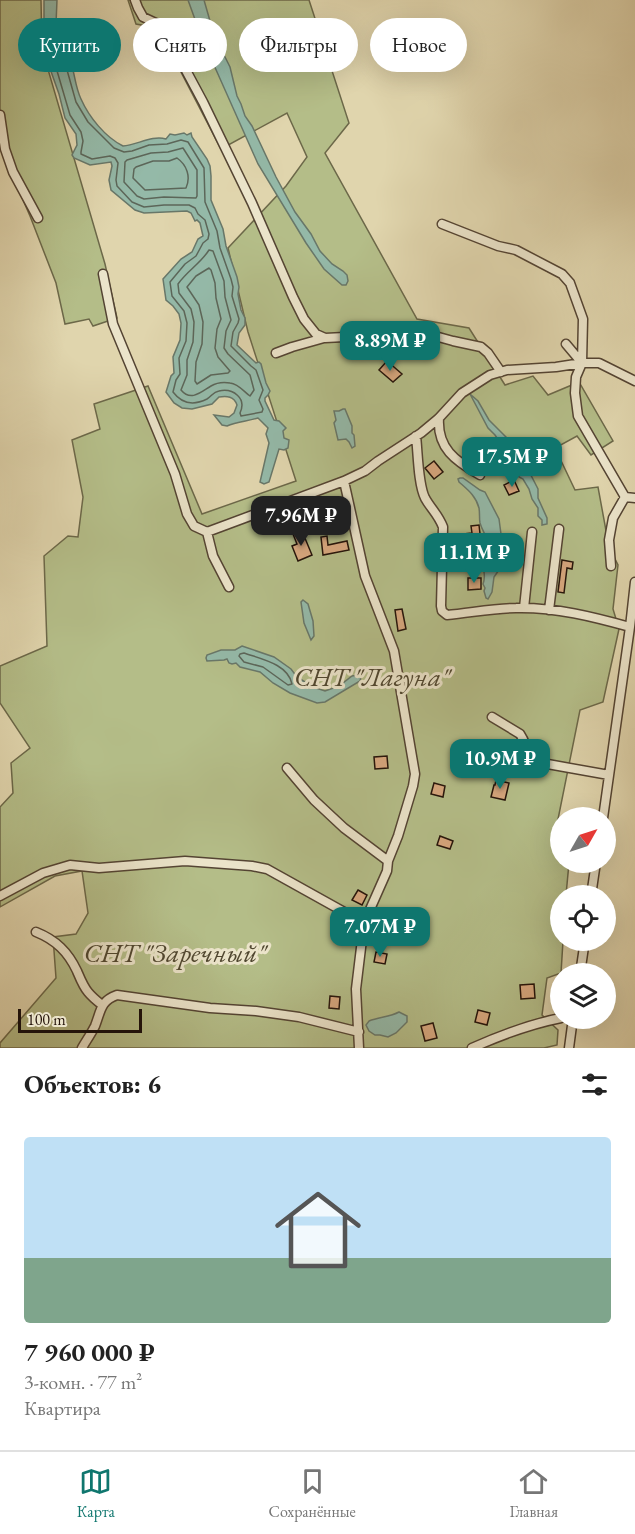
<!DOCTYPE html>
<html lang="ru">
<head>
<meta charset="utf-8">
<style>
	:root { --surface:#fff; --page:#f2f2f2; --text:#222; --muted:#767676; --line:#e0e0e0; --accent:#0f766e }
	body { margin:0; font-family:"EB Garamond",serif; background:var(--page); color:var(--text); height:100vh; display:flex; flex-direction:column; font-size:22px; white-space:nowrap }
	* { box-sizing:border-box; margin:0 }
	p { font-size:20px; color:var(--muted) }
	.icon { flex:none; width:33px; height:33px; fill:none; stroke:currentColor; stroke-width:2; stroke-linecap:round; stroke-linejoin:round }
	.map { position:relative; height:1048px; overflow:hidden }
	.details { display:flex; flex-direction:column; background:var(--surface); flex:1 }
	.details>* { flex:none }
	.top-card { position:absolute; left:18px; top:18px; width:600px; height:54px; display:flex; gap:12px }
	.needle { width:39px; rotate:51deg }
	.controls { position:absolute; left:550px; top:807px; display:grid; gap:12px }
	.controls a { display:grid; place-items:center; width:66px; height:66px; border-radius:50%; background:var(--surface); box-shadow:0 6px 24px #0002; font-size:30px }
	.scale { position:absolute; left:18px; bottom:15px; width:124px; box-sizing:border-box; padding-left:6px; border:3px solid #25140a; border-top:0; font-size:16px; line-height:21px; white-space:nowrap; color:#25140a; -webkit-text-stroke:4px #ebe4ca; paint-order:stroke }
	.price { position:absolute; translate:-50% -51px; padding:0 14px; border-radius:12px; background:var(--accent); color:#fff; font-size:20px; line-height:39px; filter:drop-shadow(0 2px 3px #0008) }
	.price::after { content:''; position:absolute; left:50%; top:36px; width:18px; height:14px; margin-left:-9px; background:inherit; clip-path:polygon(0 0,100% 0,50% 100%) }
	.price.on { background:#222; color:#fff }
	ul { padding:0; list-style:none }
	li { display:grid; align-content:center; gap:12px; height:318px; padding:0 24px }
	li+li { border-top:2px solid var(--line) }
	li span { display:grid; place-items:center; height:186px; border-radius:6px; color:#555 }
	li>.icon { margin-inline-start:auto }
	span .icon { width:108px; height:108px; fill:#fffc; stroke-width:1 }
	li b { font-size:26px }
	h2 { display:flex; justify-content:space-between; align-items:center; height:72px; padding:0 24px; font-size:26px }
	.tag { padding:0 21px; border-radius:27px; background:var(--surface); box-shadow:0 6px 24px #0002; font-size:21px; line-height:54px }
	.tag.on { background:var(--accent); color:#fff }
	.tabs { display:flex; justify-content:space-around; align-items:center; height:84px; border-top:2px solid var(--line); background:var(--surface); font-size:16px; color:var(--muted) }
	.tabs a { display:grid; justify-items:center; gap:3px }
	.tabs .on { color:var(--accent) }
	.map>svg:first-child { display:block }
	.green { fill:#b4bd88; stroke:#6c6849; stroke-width:1.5 }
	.water { fill:#94b9a8; stroke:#687769; stroke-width:1.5 }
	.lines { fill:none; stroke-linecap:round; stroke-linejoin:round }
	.shore { stroke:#5c6659; stroke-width:1.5 }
	.building { fill:#d8a87f; stroke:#25140a; stroke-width:1.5 }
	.minor-casing { stroke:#544433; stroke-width:11 }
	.minor { stroke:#ebe4ca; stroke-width:8 }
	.labels { text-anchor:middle; stroke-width:6; stroke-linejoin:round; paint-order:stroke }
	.park-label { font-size:27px; font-style:italic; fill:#504730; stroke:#ebe4ca }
</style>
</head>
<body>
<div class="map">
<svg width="635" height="1048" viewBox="0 0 635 1048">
	<rect width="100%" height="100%" fill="#e0d5ad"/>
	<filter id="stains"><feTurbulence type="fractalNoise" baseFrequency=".00333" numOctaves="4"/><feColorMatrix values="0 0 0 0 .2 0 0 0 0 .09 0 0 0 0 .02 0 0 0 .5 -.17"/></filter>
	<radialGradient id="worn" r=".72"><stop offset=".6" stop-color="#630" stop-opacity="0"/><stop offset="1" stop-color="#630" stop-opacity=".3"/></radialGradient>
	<path class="green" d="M0,0H41L42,49L105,264L117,318L93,326L89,319L65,324L56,283L30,216L0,147Z
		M128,0H309L349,123L325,153L417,319L469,328L505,385L533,376L548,395L579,382L613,441L591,455L577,436L555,448L575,490L598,487L609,547L618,565L613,609L619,629L603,702L580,710L555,834L561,837V862L569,863L566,895L561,896V940L563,941L561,973L547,978L542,1015L558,1030L557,1045L544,1048H0V1043L56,978L53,937L76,934L88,913L82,871L55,876L0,907V807L13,793L11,763L30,748L0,703V666L47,646L44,556L68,536L78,537L83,497L72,440L100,429L94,404L148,386L202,514L296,481L248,332L228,248L286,186L307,157L287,113L221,149L158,28L136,24Z"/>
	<path class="water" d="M44,0H57L56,24L51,38L62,39L68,62L72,66C75,77 76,89 81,99C89,117 105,137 123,146C137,145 152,135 166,139L170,134L175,135L184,133L187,135L191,133L192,137L207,159L210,166L211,176V200L223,229L226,246L237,277L239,287L238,294L241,310L245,318V325L239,333L237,345L256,363L259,362L261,364L266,383L270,391L268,395L265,398V401L274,420L279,421L286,428L283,431L284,438L289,440L288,448L284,450L279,449L269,482L264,484L260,482L269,443L266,434L268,428L258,418C248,421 236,422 227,426L222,425L214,415L229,417L234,413L237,405C234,396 227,396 219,397L212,404L192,409L182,408L174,403L166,392L171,376L174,373L173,357L180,340L181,323L179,314L173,306L166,300L163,279L181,259L192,252L198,239L203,236L200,223L197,220L195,221L191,213L187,211L144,213L135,210L111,190L109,180L112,166L111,162L90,165L74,158L72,155L77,145L76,134L65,118L59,94L48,63L49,60L44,30Z
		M188,0H204L210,21L217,41L230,67L237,96L241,104L245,116L252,126L276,177L295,212L311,234L320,251L332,264L343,271L347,275L348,281L346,285H342L324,269L306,243L258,164L201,36Z
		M470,394L478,401L489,420L510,441L519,452L538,489V498L547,518V524L542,525V520L538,516V508L532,499L529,489L523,479L519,477L512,466L510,457L495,435L488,428Z
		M343,409H345L352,426V433L354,435L355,446L352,448L349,442L346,439L338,440L334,423L336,420L334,411H339Z
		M460,478H463L480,490L485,492L499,519L501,534V567L494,577L492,592L488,599L486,598L484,591L485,588L483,584C487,575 481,569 485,559L484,555C492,538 484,537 480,523C479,518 480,513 479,508C476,496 468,490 459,482L458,479Z
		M303,600L308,604L313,621L314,636L311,640L304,623L301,602Z
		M242,646L274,657L291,669L297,677L313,687L325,691L339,686L352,676L358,675L361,677L360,681L325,702L317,703L290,693L273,683L260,672L240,667L236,663L232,664L229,663L227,659L224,660L207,661L206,658L207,655L221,650H235Z
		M399,1012L407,1016V1022L396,1033L388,1037L380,1035H375L369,1031L366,1025L369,1021C379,1017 390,1017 399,1012Z"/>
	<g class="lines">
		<path class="shore" d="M59,56L67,70L76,102L88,122L114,148L124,152L132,151L149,145L167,144L181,140L188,142L204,168L205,202L217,231L220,248L231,279L233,287L232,296L239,319L238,323L233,332L231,346L251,366L256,370L263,390L259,400L263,409L262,412L241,416L240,413C247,398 233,388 219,391C213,392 212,396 207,399C193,406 182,404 173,392L176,380L180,374L179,358L186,341L187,323L184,311L172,296L170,282L185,264L196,256L203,243L208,239L209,234L205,220L198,214L195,208L189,205H164L144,207L132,202L117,186L116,180L118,163L115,158L110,156L92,159L81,154V152L83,141L81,132L70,115L55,64V58Z
			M183,148L197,170V196L196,198L164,197L144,199L137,196L124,182L125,162L127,160L151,153L168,152Z
			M177,158C187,165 191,177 186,188L145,190L133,178L134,169L136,167L153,161H169Z
			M209,250L213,251L224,281L225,297L231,320L226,331L224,348L228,354L250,375L254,390L250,396C244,392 239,384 230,383C224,382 216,383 211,386C201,392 191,402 181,390L187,375V360L193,342L194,322L191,309L179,293L178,284C187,271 201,263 209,250Z
			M209,268L211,270L215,283L216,298L221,319L217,329L215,348L218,357L230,371L228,373L211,375L197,384L195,381L196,362L202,344L203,322L199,305L187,287L196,276Z
			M244,653C261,659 288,664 292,684L288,685L263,667L244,662L239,656L240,654Z"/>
	</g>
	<path class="building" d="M387,361L402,374L393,382L379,370Z
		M434,461L443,472L434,479L425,468Z
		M514,480L519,491L509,495L504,485Z
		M479,525L482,551L477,552L474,539L456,541L455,535L472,533L471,526Z
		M302,531L312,555L298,561L292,546L297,544L293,534Z
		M327,536L328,545L347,541L349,550L323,555L321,537Z
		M562,560L573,562L572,569L567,568L564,593L558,592Z
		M468,578H481V589L468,590Z
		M402,609L406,629L398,631L395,610Z
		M387,756L388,768L375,769L374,757Z
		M496,780L509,783L505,800L491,797L494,785H495Z
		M434,783L445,786L443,797L431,794Z
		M440,836L453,841L450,849L437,845Z
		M358,890L367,895L362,905L352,900Z
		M376,952L387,954L385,964L374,962Z
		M534,984L535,998L521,999L520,985Z
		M330,996L340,997L339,1009L329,1008Z
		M478,1010L490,1013L487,1025L475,1022Z
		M433,1023L437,1038L425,1041L421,1026Z"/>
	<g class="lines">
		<g class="minor-casing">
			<path id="minor" d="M135,0L138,8L143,17L160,25L166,33L203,102L252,203L293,297L304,319L316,334L325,338L424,333L453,341L481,347L488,353L501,372
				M0,115L5,149L13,172L38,218
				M442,224L498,246L516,250L562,274L570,283L583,319L582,363L576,377L575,393L578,416L625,497L635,498
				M103,274L113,324L175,474L187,514L194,526L207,532L344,481
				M566,344L582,363
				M276,353L292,347L324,338
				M439,418C437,448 455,461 480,475
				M416,436C418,453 418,484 425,498C431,509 438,514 443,527L441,606L442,611L447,615C470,613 494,608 516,608C555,607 594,617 630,627
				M207,532L213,556L229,587
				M611,566L609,540L613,518L625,497
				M524,608L532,532
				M549,610L559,529
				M492,717L520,734C529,747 524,756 542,763L609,775
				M287,768L314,800L344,828L388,861
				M603,818L630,627L635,582
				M0,896L43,873L70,865L99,868L185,861L252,866L267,869L364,923
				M591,896L596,862
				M36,932C56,940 68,952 77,971C80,978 83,986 88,992C92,997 97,1001 102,1005
				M580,974L585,940
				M82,1048C86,1041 91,1034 95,1026C101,1011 100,1001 117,995L210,1008L256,1011L299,1017L359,1032
				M359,1048L356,989L364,923L387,871L388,861L398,836L413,786L415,774L394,651L365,576L344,481L365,471L378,461L421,433L439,418L462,393L490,375L507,370L556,367L582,363H599L635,381
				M472,1048C501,1035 530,1024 561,1018
				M569,1048L573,1018"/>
		</g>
		<use href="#minor" class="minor"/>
	</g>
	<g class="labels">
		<g class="park-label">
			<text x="372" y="686">СНТ "Лагуна"</text>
			<text x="175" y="962">СНТ "Заречный"</text>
		</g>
	</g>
	<rect width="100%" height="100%" filter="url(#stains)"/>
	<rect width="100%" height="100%" fill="url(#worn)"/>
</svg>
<div class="controls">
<a><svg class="needle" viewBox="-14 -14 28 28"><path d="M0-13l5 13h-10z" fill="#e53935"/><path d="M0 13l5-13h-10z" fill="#767676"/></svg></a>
<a><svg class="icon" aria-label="locate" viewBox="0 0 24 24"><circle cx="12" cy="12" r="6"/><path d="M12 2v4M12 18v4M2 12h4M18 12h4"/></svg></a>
<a><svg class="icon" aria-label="layers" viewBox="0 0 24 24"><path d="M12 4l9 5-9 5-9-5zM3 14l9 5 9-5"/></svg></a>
</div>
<div class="scale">100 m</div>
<b class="price" style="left:390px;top:372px">8.89M ₽</b>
<b class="price" style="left:512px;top:488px">17.5M ₽</b>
<b class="price on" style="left:301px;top:547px">7.96M ₽</b>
<b class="price" style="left:474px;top:584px">11.1M ₽</b>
<b class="price" style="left:500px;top:790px">10.9M ₽</b>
<b class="price" style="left:380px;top:958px">7.07M ₽</b>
<div class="top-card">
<a class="tag on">Купить</a>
<a class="tag">Снять</a>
<a class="tag">Фильтры</a>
<a class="tag">Новое</a>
</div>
</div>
<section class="details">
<h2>Объектов: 6<svg class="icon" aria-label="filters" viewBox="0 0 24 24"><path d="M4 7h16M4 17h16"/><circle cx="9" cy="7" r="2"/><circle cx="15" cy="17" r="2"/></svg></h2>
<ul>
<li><span style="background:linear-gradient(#bfe0f5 65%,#7fa58c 0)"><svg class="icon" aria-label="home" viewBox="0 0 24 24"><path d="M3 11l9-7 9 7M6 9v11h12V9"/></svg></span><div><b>7 960 000 ₽</b><p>3-комн. · 77 m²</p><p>Квартира</p></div></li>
</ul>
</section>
<nav class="tabs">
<a class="on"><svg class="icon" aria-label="map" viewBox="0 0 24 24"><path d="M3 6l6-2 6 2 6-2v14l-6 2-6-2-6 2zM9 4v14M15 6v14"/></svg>Карта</a>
<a><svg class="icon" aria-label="saved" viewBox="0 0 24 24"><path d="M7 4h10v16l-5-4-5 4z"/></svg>Сохранённые</a>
<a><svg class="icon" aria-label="home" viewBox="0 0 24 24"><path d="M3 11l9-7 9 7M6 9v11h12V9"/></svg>Главная</a>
</nav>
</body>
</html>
